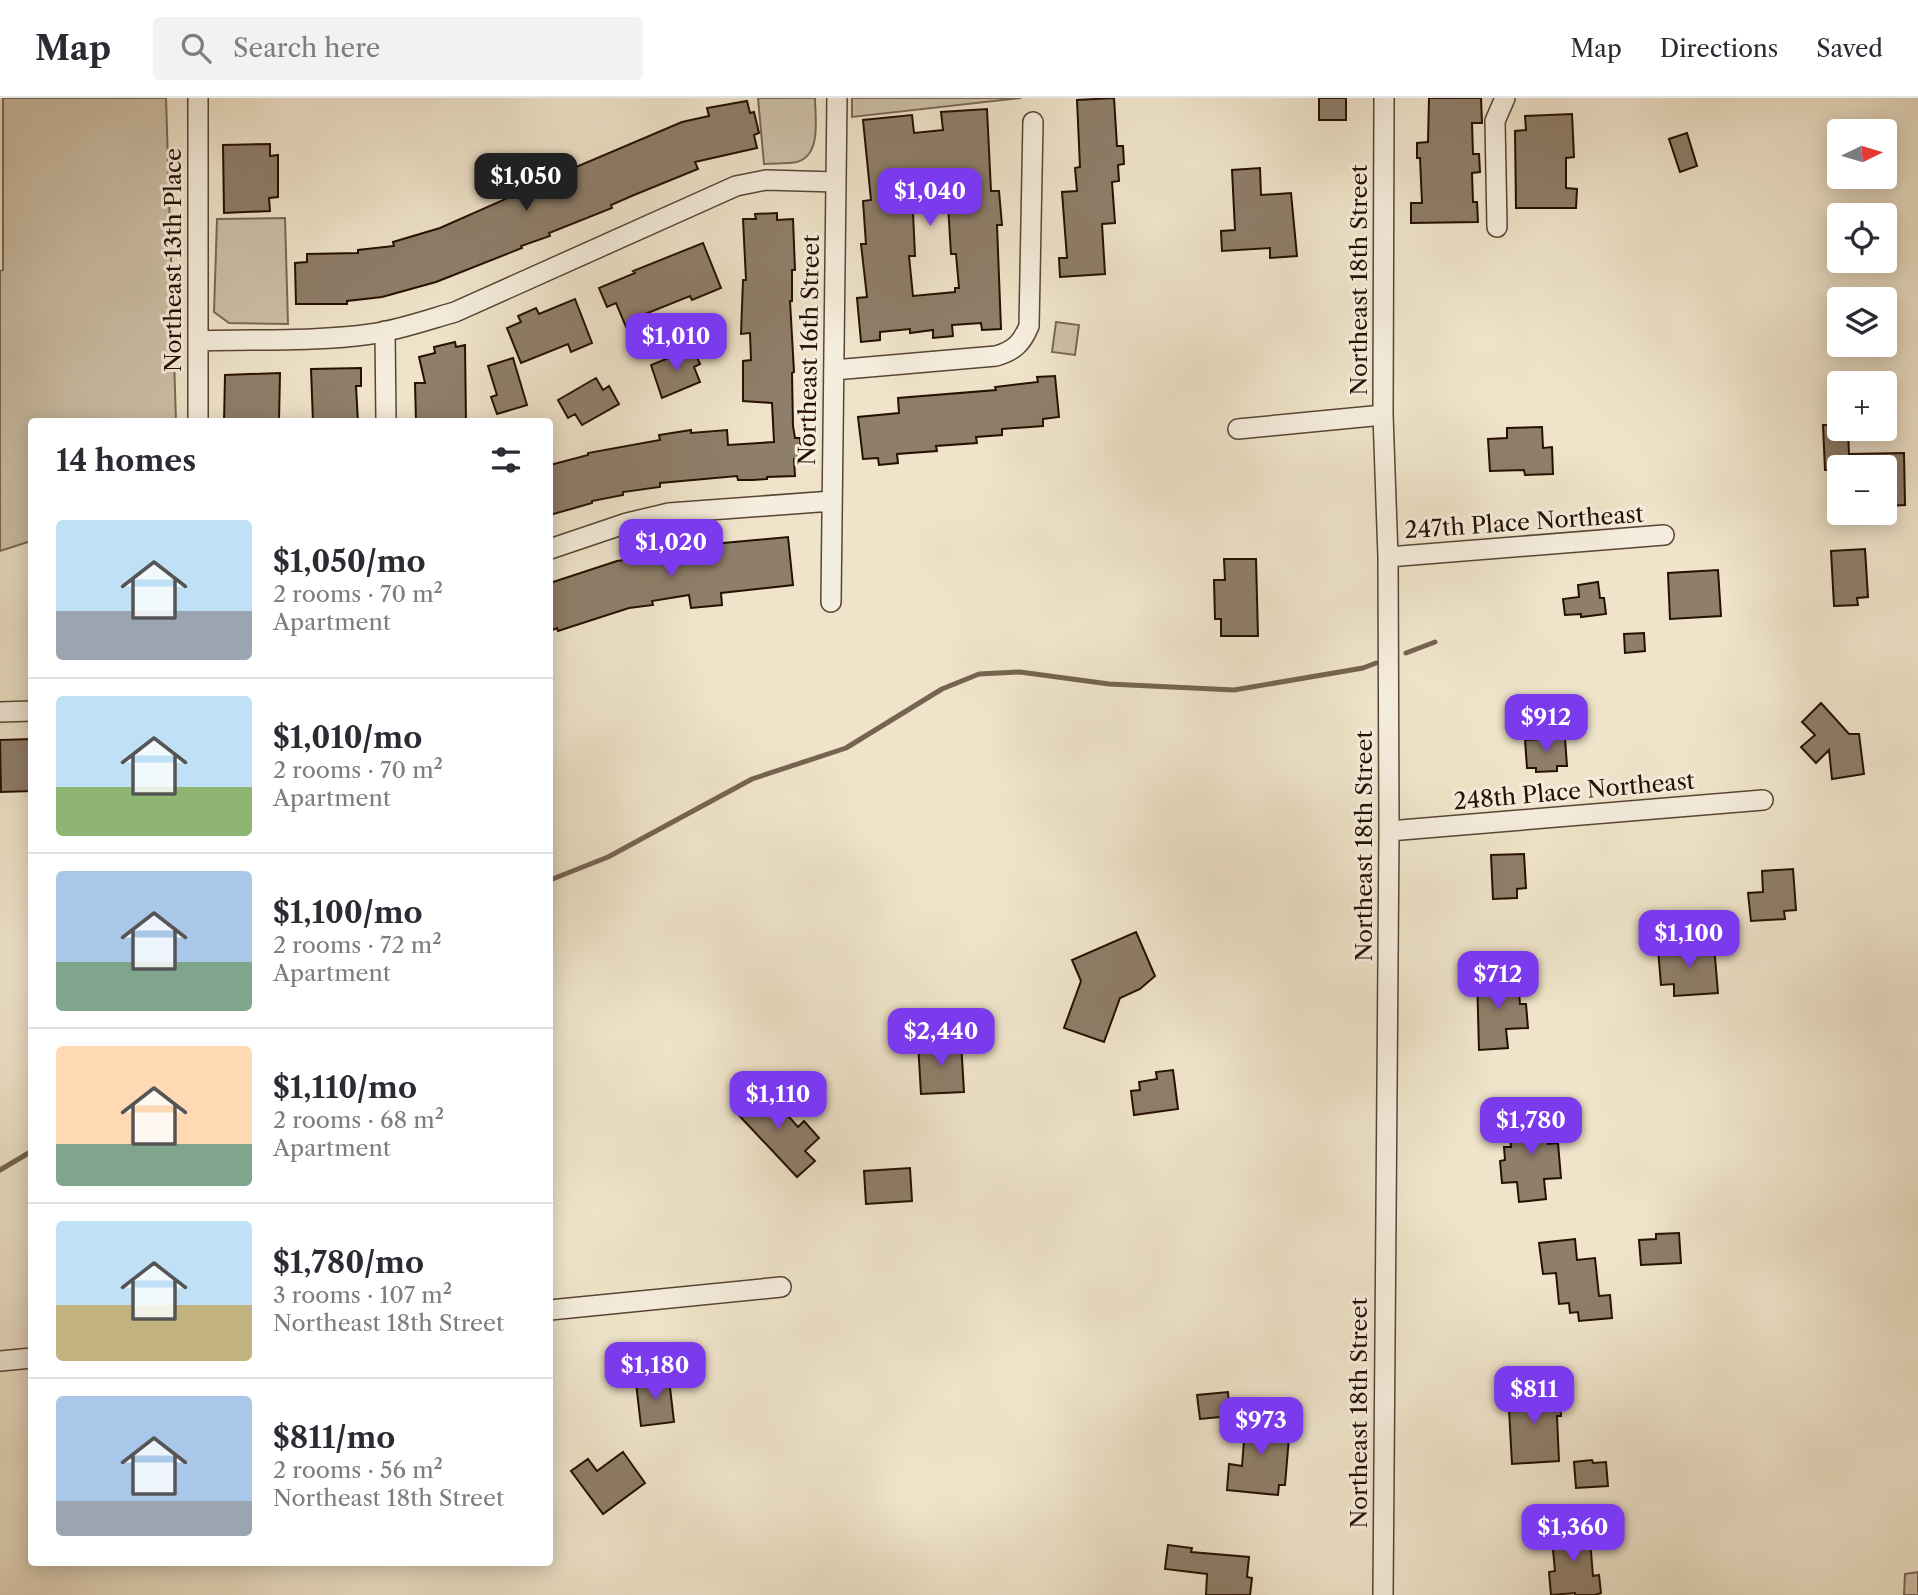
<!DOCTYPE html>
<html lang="en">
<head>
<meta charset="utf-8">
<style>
	:root { --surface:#fff; --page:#f2f2f3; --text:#2b2b33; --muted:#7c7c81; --line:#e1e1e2; --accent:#7c3aed }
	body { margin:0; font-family:"Libre Caslon Text",serif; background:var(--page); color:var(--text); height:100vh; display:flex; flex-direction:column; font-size:26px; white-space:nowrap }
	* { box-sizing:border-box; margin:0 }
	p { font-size:23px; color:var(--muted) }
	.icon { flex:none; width:38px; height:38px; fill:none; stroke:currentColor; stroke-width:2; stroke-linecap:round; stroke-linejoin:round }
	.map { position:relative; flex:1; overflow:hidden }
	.side { position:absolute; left:28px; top:320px; width:525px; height:1148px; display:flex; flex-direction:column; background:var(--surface); border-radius:7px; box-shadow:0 4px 18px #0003 }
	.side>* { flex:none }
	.needle { width:46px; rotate:85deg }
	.controls { position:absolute; left:1827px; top:21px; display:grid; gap:14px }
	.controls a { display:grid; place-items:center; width:70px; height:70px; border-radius:7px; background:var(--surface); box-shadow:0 4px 18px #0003; font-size:35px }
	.price { position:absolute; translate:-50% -60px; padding:0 16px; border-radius:14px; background:var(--accent); color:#fff; font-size:23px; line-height:46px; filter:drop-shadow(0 2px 4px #0008) }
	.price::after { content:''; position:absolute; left:50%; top:42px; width:21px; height:16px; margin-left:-10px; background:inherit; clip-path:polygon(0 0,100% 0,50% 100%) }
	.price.on { background:#222; color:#fff }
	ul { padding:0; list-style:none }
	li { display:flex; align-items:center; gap:21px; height:175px; padding:0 28px }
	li+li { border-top:2px solid var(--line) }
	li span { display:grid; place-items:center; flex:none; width:196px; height:140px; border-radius:7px; color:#555 }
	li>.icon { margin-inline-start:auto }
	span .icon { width:84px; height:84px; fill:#fffc; stroke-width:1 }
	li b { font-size:30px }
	h2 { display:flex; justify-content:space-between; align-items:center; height:84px; padding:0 28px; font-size:30px }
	header { display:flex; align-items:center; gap:42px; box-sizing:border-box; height:98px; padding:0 35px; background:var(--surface); border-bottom:2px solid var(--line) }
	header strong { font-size:33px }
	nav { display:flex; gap:38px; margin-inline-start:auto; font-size:24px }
	.search { width:490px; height:63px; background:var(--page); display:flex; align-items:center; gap:18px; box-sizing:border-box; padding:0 24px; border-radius:7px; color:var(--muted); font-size:26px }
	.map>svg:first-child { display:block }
	.green { fill:#cdc0a8; stroke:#7a6855; stroke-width:2 }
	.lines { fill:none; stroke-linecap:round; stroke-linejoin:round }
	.stream { stroke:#766451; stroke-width:5 }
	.building { fill:#8f7e6a; stroke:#261002; stroke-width:2; fill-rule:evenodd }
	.minor-casing { stroke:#584534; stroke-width:22 }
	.minor { stroke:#f5eddd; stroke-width:19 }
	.labels { text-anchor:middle; stroke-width:6; stroke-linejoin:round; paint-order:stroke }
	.street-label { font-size:23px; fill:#261002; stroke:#f5eddd }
</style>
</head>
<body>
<header>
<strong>Map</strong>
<div class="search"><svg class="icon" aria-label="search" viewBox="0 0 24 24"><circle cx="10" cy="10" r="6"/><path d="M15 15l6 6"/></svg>Search here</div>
<nav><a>Map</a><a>Directions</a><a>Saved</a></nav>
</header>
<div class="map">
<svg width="1918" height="1497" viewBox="0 0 1918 1497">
	<rect width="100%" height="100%" fill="#efe4ca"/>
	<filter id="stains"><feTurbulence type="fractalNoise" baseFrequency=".00286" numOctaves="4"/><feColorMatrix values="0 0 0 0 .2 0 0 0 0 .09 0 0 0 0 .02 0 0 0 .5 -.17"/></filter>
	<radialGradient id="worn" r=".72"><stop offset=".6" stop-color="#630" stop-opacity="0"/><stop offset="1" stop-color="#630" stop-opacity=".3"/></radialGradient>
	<path class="green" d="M3,0H166L176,324H32L31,443L0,453V173L3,172Z
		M758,0H815C815,19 822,57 797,64C787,66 775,65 764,66Z
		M852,0H1021L852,19Z
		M285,120L288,226L229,225L214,214L217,121Z
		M1056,224L1079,227L1075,257L1052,254Z
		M1918,1474V1497H1904L1905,1476Z"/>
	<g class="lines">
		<path class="stream" d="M1406,555L1435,544
			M550,782L608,759L752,681L846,650L942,591L979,576L1020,574L1109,586L1234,592L1363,570L1376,565
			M0,1072L32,1053"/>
	</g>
	<path class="building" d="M1114,0L1117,48H1123L1124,66L1118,67L1119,83L1112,84L1115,125L1102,126L1105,176L1060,179L1059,160H1067L1062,94L1077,93L1075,70L1080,69L1077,2Z
		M1319,0H1346V22H1319Z
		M1429,0H1481L1482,25H1472L1473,56H1479L1480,74L1472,75L1473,104H1477L1478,124L1411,125V105H1422L1420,60H1417V45L1428,44Z
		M747,3L750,15L754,14L759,35L754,37L757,50L695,64L698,71L634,97L611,107L612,110L549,135L550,138L521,148L522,150L436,184L382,199L347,203V206H296L295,165L307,164V156L358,155V152L394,148L393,144L440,130L519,95L544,86L543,83L682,24L709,18L707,10Z
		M987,11L991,93H999L1002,127H997L1001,231L982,232L981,225L952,227L953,238L933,240V232L910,235V231L880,234V242L861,244L857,200L867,199L861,146H866L863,103L871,102L863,22L912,17L914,35L943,32L941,14ZM946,73L951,156H956L959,190H955V194L913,198L909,158H915L912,93L920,92L918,76Z
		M1572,16L1574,59L1566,60V90L1577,91L1576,110H1516L1515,33L1526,32L1525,18Z
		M1687,35L1697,68L1680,74L1669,41Z
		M270,46V58L278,57V99L269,100L270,113L224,115L223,47Z
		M1260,70L1261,97L1291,95L1297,158L1270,160V150L1222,153L1221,133L1235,132L1232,72Z
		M777,115V122L793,121L795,172H792V203H790L794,274L792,275L793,328L795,340H800L801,360L794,361L795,378L767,379V381L752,382H738L737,378L660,385V389L623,394V397L592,403V405L550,417V367L588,357V355L660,342L659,337L691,332V335L727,332L728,347L774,344L772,305L743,303V263L751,262L750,235L741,236L743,182H746L743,121H756L755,116Z
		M703,145L721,190L692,202L690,198L645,216L647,221L626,229L616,205L607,209L599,190L635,175L633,173Z
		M575,201L592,245L571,254L568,246L521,265L507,230L521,224L518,218L536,210L539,216Z
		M455,244L456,249L465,247L466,324H416L415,285H425L419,259L435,255L434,249Z
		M693,250L700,266L694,269L700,284L662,300L651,267Z
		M513,260L527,307L497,316L491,299L497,297L488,268Z
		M361,270V288H356L358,324H313L311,271Z
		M280,275L279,324H224L225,277Z
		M1055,278L1059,319L1043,321V328L1002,331V337L976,339L977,345L936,348L937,353L897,356L898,365L879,367L878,360L863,361L858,319L899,315L898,300L996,292L995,289L1038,284L1037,279Z
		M596,280L603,292L609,288L619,306L582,327L575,316L568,320L558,302Z
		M1823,327H1839V331H1848L1849,356L1904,355L1905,407L1885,408V369H1839V372H1825Z
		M1542,329L1543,350L1552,349L1553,376L1525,377L1524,372L1490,373L1488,341L1507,340V330Z
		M788,439L793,487L721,495L722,507L691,510L689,497L652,503L653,507L629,510L558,533L557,530L550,533V485L617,463L651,458V455L690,448Z
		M1865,451L1868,499L1857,500L1858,507L1834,508L1831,453Z
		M1224,461H1256L1258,538H1221V521H1215L1214,482H1225Z
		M1718,472L1721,518L1670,521L1668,475Z
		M1598,484L1600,500H1604L1606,516L1581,519V516L1565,517L1563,501L1579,499L1578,487Z
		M1644,535L1645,553L1625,555L1624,536Z
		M1821,605L1849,636H1859L1864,676L1832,681L1829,652L1816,665L1801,649L1815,637L1802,624Z
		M1565,640L1567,668H1557V673L1536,674V670H1527L1525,642Z
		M32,641V693L1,694L0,642Z
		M1524,756L1526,790L1517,791V800L1493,801L1491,757Z
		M1793,771L1796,812L1784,813L1785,821L1751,823L1748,795L1763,794L1762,773Z
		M1136,834L1155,878L1140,891L1120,900L1104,944L1064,930L1081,883L1072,862Z
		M1714,847L1718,895L1674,898V886L1661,887L1658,851Z
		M1509,875L1510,894H1519L1520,906H1526L1528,930L1506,931L1508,950L1479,952L1477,878Z
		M961,943L964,994L921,996L918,945Z
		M1173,972L1178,1011L1134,1017L1131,993L1140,992L1139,984L1157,981L1156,974Z
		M756,990L764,998L768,995L798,1029L804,1023L819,1040L805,1053L815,1063L797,1079L733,1011Z
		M1544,1011L1548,1046L1558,1045L1561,1080L1544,1081L1546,1101L1519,1104L1517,1084L1502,1085L1500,1063L1505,1062L1504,1049H1511L1509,1032L1519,1031L1517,1014Z
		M910,1070L912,1103L866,1106L864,1073Z
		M1679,1135L1681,1165L1641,1167L1639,1142L1656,1141V1136Z
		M1575,1141L1577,1162L1595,1160L1599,1198L1610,1197L1612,1220L1579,1223L1578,1214L1570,1215L1569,1205L1559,1206L1556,1175L1543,1176L1539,1145Z
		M669,1281L674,1324L641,1328L636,1285Z
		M1546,1291L1547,1296H1560L1561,1318H1557L1559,1363L1512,1366L1508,1293Z
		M1228,1294L1230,1318L1200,1321L1197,1297Z
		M1246,1317L1284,1320L1283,1338L1289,1339L1285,1387H1279L1278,1397L1227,1392L1229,1366L1242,1368Z
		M623,1354L645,1385L603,1416L571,1373L588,1361L597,1373Z
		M1592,1362L1593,1365L1606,1364L1608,1388L1576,1390L1574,1364Z
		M1583,1428L1585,1443L1590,1442L1593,1478L1599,1477L1601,1495L1595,1497H1575V1495L1551,1497L1549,1474L1555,1473L1551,1431Z
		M1168,1447L1192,1450L1191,1454L1249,1459L1247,1479L1252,1480L1250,1497H1206L1207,1476L1165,1471Z"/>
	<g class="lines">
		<g class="minor-casing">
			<path id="minor" d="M198,0V324
				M1497,129L1495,23L1505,0
				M385,233L386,324
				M198,243C255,241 314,244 371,236C399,232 427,222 455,214L736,88L766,82L836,84
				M834,272L996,258C1014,253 1022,245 1029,228L1033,24
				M1238,331L1383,317
				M550,451L627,425L669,415L832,403
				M1388,459L1664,437
				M831,504L837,0
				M0,614L32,613
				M1389,733L1763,702
				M550,1212L781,1189
				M0,1263L32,1260
				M1383,1497L1389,733L1388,459L1383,317L1384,0"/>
		</g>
		<use href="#minor" class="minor"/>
	</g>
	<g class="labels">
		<g class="street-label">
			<text transform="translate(173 162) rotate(-90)" y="8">Northeast 13th Place</text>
			<text transform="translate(1359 182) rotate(-90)" y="8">Northeast 18th Street</text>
			<text transform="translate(809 252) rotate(-89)" y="8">Northeast 16th Street</text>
			<text transform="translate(1524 424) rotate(-4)" y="8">247th Place Northeast</text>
			<text transform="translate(1574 693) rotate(-5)" y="8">248th Place Northeast</text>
			<text transform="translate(1364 748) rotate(-90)" y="8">Northeast 18th Street</text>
			<text transform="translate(1359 1315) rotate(-90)" y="8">Northeast 18th Street</text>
		</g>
	</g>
	<rect width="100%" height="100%" filter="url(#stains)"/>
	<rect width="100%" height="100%" fill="url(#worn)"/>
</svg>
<div class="controls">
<a><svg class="needle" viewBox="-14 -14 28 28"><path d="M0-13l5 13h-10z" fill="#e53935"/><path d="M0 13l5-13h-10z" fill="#7c7c81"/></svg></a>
<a><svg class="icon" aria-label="locate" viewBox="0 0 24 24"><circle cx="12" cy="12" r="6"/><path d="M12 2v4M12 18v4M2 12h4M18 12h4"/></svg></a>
<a><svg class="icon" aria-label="layers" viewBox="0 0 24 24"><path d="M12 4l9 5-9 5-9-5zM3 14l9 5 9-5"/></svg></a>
<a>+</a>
<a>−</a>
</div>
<b class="price on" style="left:526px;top:115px">$1,050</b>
<b class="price" style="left:930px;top:130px">$1,040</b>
<b class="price" style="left:676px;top:275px">$1,010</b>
<b class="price" style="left:671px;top:481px">$1,020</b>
<b class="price" style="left:1546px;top:656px">$912</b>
<b class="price" style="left:1689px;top:872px">$1,100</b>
<b class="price" style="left:1498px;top:913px">$712</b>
<b class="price" style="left:941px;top:970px">$2,440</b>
<b class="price" style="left:778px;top:1033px">$1,110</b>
<b class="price" style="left:1531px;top:1059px">$1,780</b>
<b class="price" style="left:655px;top:1304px">$1,180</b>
<b class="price" style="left:1534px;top:1328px">$811</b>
<b class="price" style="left:1261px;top:1359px">$973</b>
<b class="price" style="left:1573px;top:1466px">$1,360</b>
<section class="side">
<h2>14 homes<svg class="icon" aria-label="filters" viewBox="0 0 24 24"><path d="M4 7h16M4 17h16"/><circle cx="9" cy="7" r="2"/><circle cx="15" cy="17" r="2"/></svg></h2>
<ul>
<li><span style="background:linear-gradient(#bfe0f5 65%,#9aa5b1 0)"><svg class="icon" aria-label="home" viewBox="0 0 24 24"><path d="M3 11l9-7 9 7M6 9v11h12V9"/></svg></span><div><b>$1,050/mo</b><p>2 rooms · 70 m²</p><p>Apartment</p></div></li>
<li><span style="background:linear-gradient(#bfe0f5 65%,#8fb573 0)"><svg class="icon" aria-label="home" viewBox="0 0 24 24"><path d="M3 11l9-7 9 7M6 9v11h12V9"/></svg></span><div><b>$1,010/mo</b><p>2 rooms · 70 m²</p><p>Apartment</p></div></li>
<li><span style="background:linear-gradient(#a9c7e8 65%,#7fa58c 0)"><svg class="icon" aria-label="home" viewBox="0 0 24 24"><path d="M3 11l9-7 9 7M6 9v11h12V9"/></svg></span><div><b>$1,100/mo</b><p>2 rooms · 72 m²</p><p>Apartment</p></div></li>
<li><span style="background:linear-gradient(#ffd9b3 70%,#7fa58c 0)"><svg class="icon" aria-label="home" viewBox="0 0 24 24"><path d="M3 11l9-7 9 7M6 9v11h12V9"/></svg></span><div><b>$1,110/mo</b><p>2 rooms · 68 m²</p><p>Apartment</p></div></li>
<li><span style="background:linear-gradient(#bfe0f5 60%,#c2b280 0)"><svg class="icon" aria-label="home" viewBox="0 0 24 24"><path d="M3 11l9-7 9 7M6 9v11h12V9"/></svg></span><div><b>$1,780/mo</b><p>3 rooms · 107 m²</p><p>Northeast 18th Street</p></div></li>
<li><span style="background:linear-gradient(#a9c7e8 75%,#9aa5b1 0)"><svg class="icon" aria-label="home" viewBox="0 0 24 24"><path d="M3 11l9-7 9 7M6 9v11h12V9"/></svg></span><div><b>$811/mo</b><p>2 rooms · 56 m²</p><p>Northeast 18th Street</p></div></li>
</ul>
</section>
</div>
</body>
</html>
